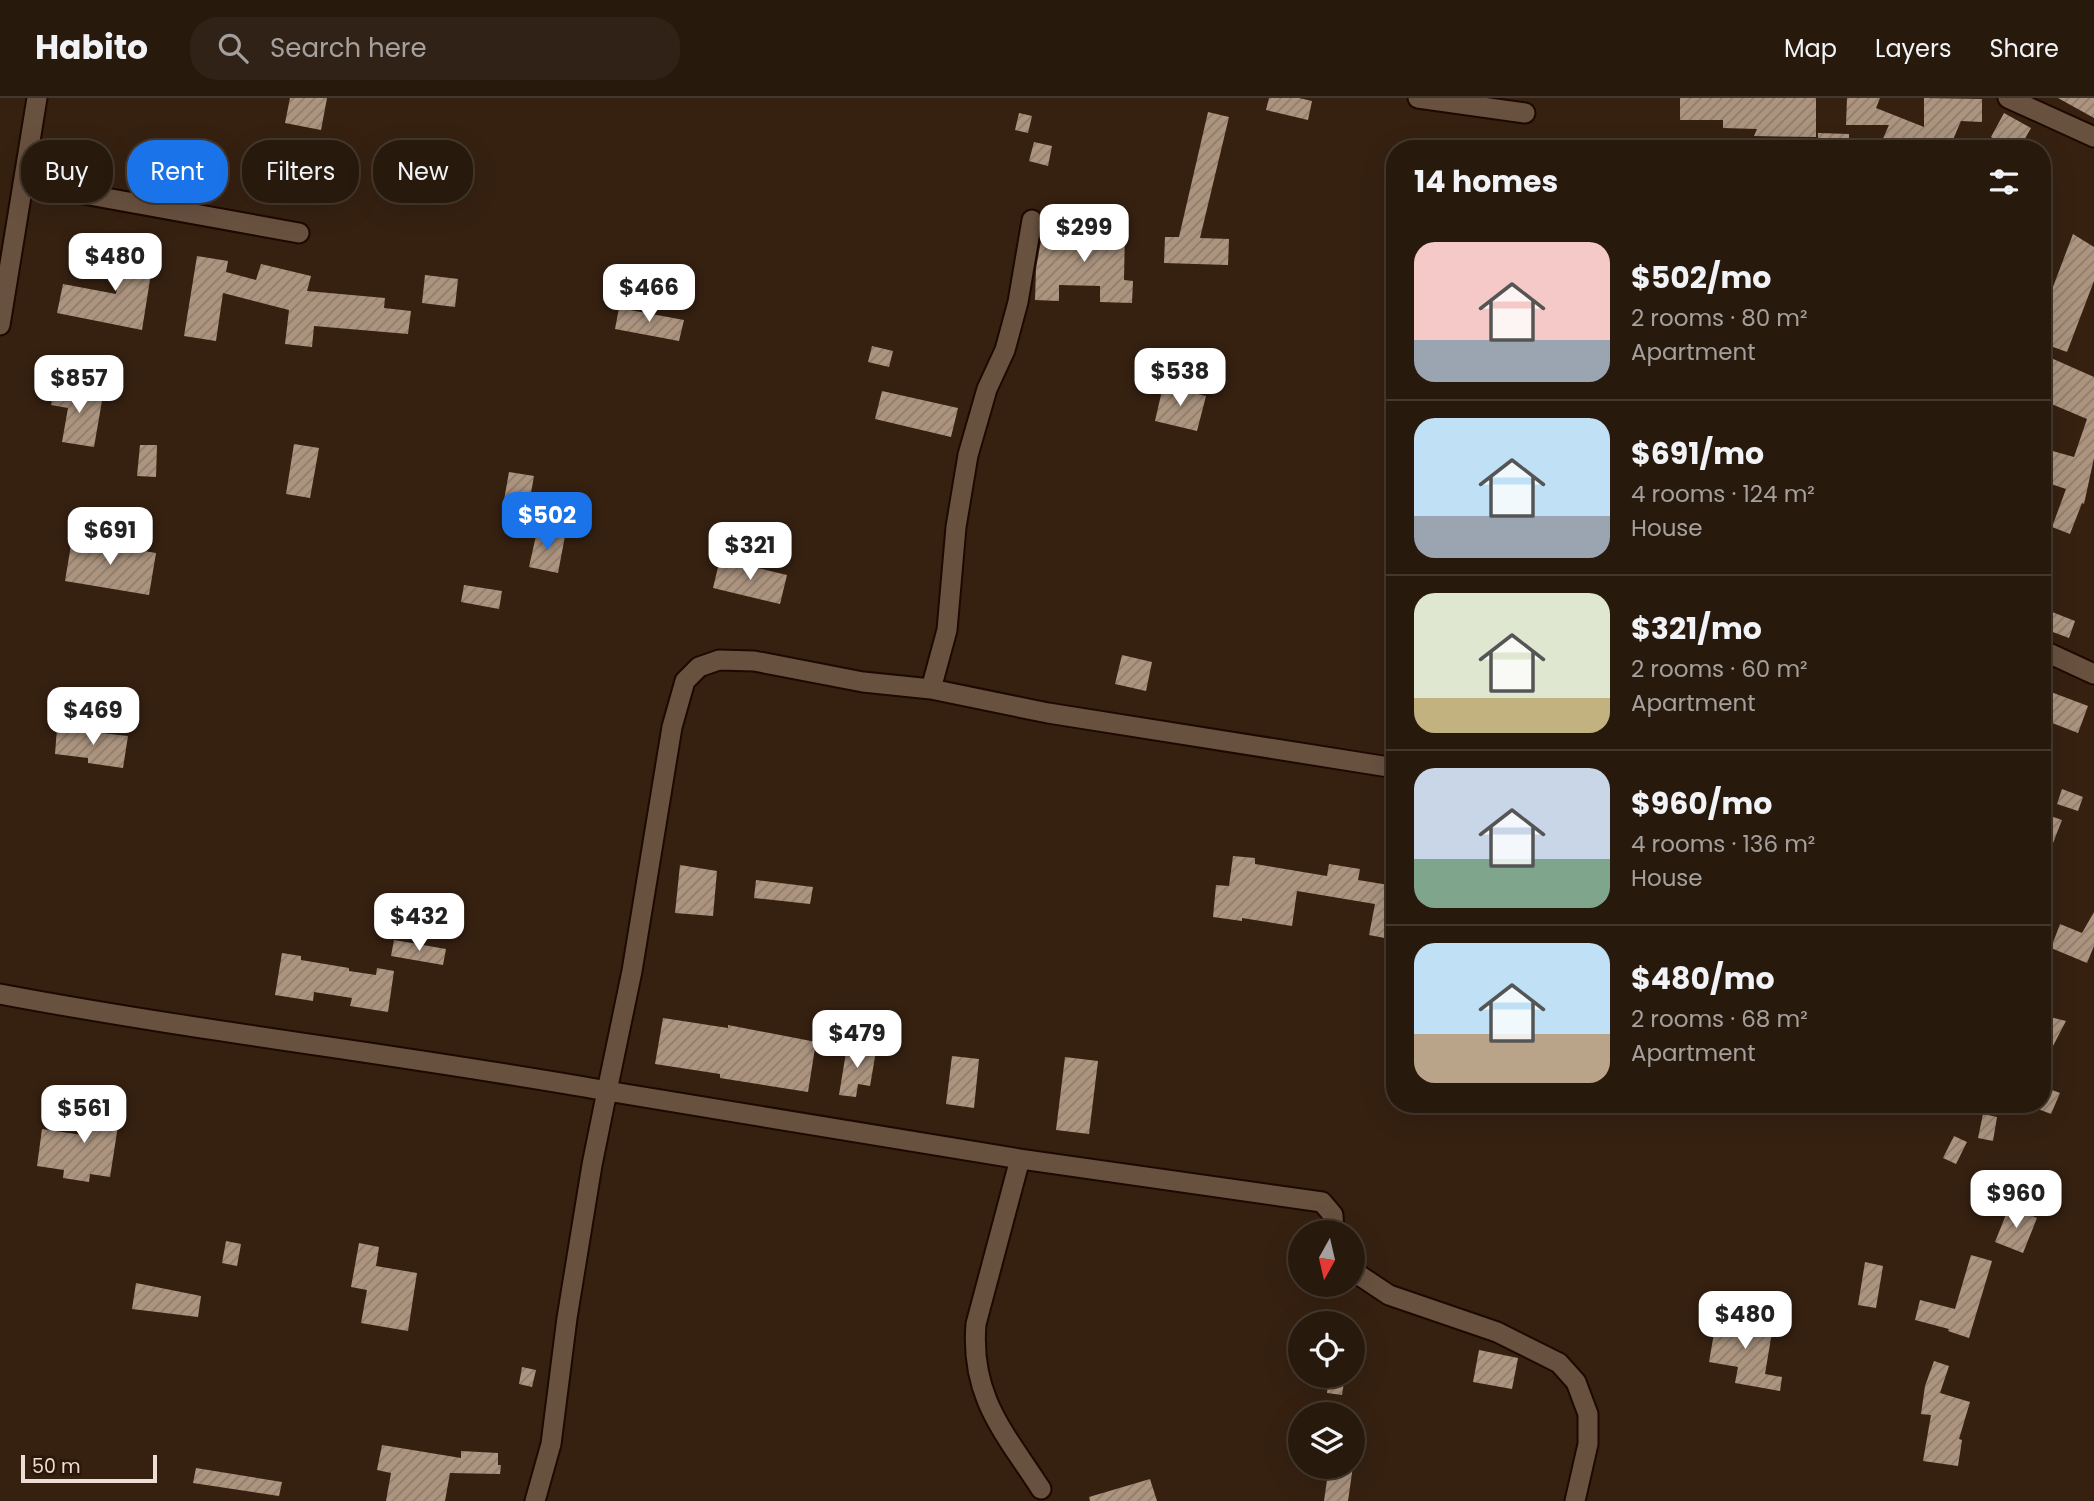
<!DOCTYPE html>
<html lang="en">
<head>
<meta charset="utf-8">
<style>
	:root { --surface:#28190d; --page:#302216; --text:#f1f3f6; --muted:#a5a09d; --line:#44382e; --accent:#1a73e8 }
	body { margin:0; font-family:Poppins,sans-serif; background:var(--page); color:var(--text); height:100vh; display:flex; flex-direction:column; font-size:26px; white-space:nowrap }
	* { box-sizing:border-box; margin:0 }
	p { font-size:23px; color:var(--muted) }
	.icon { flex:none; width:38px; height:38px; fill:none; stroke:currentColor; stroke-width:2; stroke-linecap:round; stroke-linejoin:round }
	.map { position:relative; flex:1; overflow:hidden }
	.details { position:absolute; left:1386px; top:42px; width:665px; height:973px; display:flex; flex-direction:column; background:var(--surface); border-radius:28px; box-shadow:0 7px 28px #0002,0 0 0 2px var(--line) }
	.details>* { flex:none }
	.banner { position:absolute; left:21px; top:42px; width:665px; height:63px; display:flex; gap:14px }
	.needle { width:46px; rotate:188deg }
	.tools { position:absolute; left:1288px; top:1122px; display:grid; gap:14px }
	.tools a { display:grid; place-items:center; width:77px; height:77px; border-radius:50%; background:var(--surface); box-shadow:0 7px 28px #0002,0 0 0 2px var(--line); font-size:35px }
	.scale { position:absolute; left:21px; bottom:18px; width:136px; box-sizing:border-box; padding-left:7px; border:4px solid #ecded4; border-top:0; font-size:19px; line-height:24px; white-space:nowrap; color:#ecded4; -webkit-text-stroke:5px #2c1707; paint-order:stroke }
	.price { position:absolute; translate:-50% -60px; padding:0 16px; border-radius:14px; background:#fff; color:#222; font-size:23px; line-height:46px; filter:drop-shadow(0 2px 4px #0008) }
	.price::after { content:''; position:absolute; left:50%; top:42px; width:21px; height:16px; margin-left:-10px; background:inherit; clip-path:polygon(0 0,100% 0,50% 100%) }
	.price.active { background:var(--accent); color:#fff }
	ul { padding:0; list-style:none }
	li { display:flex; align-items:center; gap:21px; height:175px; padding:0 28px }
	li+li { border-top:2px solid var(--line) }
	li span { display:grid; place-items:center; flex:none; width:196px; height:140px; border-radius:21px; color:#555 }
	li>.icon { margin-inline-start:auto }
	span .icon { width:84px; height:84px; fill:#fffc; stroke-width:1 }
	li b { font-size:30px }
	h2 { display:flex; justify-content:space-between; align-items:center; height:84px; padding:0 28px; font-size:30px }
	.pill { padding:0 24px; border-radius:28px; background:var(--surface); box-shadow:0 7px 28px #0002,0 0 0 2px var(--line); font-size:24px; line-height:63px }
	.pill.active { background:var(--accent); color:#fff }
	header { display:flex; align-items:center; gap:42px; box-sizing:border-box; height:98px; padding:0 35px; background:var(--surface); border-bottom:2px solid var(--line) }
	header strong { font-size:33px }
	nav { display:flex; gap:38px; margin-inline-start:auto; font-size:24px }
	.search { width:490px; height:63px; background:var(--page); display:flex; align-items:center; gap:18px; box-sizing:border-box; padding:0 24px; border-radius:28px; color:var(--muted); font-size:26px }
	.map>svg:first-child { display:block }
	.building { fill:url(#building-hatch) }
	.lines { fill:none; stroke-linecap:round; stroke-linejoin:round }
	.minor-casing { stroke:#1d0900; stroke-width:23 }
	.minor { stroke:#69513f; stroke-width:19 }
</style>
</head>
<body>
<header>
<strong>Habito</strong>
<div class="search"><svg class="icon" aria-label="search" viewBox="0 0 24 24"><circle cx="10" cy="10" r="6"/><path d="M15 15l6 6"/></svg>Search here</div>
<nav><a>Map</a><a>Layers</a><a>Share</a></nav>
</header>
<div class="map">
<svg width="2094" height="1403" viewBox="0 0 2094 1403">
	<defs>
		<pattern id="building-hatch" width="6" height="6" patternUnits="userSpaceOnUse" patternTransform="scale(1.75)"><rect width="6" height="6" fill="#ac947f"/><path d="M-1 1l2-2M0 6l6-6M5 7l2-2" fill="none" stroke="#8e7c6c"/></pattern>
	</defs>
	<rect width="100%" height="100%" fill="#362111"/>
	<path class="building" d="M290,0H327L321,32L285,25Z
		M1269,0H1299L1312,3L1308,22L1266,12Z
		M1680,0H1816V39L1754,38L1757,31L1723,30V22H1680Z
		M1847,0H1880L1876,10L1924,29V0L1982,1V24L1961,23L1949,51H1896L1881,45L1889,27H1846Z
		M2058,0H2094V20Z
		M1208,14L1229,19L1200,140L1229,141L1228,167L1164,165L1165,139H1179Z
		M1019,15L1032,18L1028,35L1015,32Z
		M2004,15L2031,30L2019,51H2012L1991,39Z
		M1818,35L1849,36V51H1818Z
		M58,41L74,42L70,68L55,66Z
		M1034,44L1052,48L1048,68L1029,63Z
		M1075,129L1125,131L1124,182L1133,183L1132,205L1100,204V188L1059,187V203L1035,202L1036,171L1042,137L1075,138Z
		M2073,136L2094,149V183L2067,254L2042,245V218Z
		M125,145L155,150L142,232L57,215L63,186L116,196Z
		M197,158L228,163L226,174L256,182L261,166L311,178L307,193L385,200L384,210L411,213L408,236L314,228L312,249L285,246L289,212L223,195L216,243L184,238Z
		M425,177L458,181L455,209L422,205Z
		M619,210L684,222L679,243L615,231Z
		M872,248L893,253L889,269L868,264Z
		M2051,260L2094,279V360L2084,406L2082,405L2070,436L2052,429L2066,391L2042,383V350L2074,359L2087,321L2042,302V276L2045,277Z
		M54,288L103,297L94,349L62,344L68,310L51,307Z
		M1163,288L1206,298L1197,333L1155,323Z
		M882,293L958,310L951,339L875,321Z
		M294,346L319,350L310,400L286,396Z
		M140,347H157L156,379L137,378Z
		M509,374L534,378L529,406L504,402Z
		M537,433L565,438L558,475L529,469Z
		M72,441L156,455L149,497L65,483Z
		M720,461L787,477L780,506L713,490Z
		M464,487L502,493L499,511L461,504Z
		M2042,510L2075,523L2069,540L2042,530Z
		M1122,557L1152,564L1146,593L1115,586Z
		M2051,594L2088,608L2078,635L2042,621Z
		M57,630L128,638L123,670L88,665V660L55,656Z
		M2062,691L2083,699L2078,713L2057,706Z
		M2042,715L2062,722L2053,745L2042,740Z
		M1233,758L1255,760V766L1327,778L1329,766L1360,771L1358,782L1395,788V842L1369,837L1375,806L1297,793L1292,828L1242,820V823L1213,819L1216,787L1229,788Z
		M680,767L717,773L713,818L675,815Z
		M756,782L813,789L810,806L754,800Z
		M2094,814V848L2087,865L2051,850L2060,826L2082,835Z
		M394,842L446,851L443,867L391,858Z
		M282,855L301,858V862L349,870V873L376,877L377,870L394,873L388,914L350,908L352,900L314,894L313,903L275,897Z
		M2042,917L2066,923L2053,948L2042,942Z
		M663,920L728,930V927L816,944L808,994L720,980V976L655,966Z
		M847,948L876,953L870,988L858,986L856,999L839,997Z
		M952,958L979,961L974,1010L946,1006Z
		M1065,959L1098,963L1089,1036L1056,1032Z
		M2042,988L2060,995L2051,1016L2038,1011L2042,1006Z
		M95,998L122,1002L110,1079L90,1076L89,1084L63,1080L64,1072L37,1068L42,1031L89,1038Z
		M1983,1016L1997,1019L1993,1043L1978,1040Z
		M1954,1038L1967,1044L1956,1066L1943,1060Z
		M2009,1109L2037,1120L2023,1155L1995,1144Z
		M226,1143L241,1146L237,1168L222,1165Z
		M359,1145L379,1149L376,1168L417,1175L408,1233L361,1225L367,1192L351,1189Z
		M1971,1157L1992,1163L1969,1240L1948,1233L1949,1231L1915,1222L1920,1202L1955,1211Z
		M1865,1164L1883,1168L1876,1210L1858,1207Z
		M136,1185L201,1198L198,1219L132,1211Z
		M1717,1218L1773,1228L1765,1276L1782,1279L1780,1293L1735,1285L1738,1269L1709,1264Z
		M1479,1252L1518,1260L1512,1291L1473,1284Z
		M1934,1263L1949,1268L1940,1295L1970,1304L1959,1341L1962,1342L1958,1368L1923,1363L1931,1317L1921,1316L1925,1288Z
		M522,1269L536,1272L532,1289L519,1286Z
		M1329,1278H1345L1342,1297L1327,1295Z
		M382,1347L461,1360V1353L498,1355V1367H501L500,1376L450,1375L445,1403H386L391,1375L377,1372Z
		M1329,1368H1353L1348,1403H1324Z
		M196,1370L282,1384L279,1398L193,1385Z
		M1150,1381L1157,1403H1090L1089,1399Z"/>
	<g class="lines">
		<g class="minor-casing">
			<path id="minor" d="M1418,0L1525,15
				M2008,0L2094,39
				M23,85L299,135
				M0,227L37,0
				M2042,552L2094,576
				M931,591L947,532L956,429L968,357L987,291L1005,252L1018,204L1032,122
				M0,896C202,934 405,957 607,993L632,873L672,629L685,583L699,569L719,562L754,563L863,584L931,591L1048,615L1395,670
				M1020,1061L976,1226C970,1298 1004,1334 1041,1391
				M1353,1173L1389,1197L1497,1234L1559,1265L1576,1284L1588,1316V1346L1575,1403
				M535,1403L551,1346L567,1220L592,1067L607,993L1020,1061L1322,1104L1333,1117L1334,1134"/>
		</g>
		<use href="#minor" class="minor"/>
	</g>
</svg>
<div class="tools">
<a><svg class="needle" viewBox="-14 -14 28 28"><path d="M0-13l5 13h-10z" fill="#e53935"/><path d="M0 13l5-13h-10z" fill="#a5a09d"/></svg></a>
<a><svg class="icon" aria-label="locate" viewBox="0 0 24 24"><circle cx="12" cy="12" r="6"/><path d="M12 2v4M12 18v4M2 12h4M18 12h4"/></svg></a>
<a><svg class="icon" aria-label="layers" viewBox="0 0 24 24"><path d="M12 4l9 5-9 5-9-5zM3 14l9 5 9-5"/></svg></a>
</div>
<div class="scale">50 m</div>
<b class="price" style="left:1084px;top:166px">$299</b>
<b class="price" style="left:115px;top:195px">$480</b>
<b class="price" style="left:649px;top:226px">$466</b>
<b class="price" style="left:1180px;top:310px">$538</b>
<b class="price" style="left:79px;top:317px">$857</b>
<b class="price active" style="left:547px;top:454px">$502</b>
<b class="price" style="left:110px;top:469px">$691</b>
<b class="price" style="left:750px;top:484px">$321</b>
<b class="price" style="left:93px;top:649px">$469</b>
<b class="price" style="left:419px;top:855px">$432</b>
<b class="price" style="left:857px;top:972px">$479</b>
<b class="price" style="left:84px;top:1047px">$561</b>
<b class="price" style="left:2016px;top:1132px">$960</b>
<b class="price" style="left:1745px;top:1253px">$480</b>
<div class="banner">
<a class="pill">Buy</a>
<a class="pill active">Rent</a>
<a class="pill">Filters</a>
<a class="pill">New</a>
</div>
<section class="details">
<h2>14 homes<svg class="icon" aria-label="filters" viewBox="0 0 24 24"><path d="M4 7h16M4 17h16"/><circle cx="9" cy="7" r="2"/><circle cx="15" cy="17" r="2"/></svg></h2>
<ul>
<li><span style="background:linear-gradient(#f6c9c9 70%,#9aa5b1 0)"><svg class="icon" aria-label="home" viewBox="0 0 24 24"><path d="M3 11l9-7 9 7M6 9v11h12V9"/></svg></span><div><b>$502/mo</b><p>2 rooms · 80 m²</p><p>Apartment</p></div></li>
<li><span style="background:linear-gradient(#bfe0f5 70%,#9aa5b1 0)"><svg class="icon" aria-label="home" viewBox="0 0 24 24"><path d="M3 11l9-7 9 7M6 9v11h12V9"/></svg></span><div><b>$691/mo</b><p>4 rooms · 124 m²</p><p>House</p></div></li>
<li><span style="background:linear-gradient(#dfe7d0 75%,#c2b280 0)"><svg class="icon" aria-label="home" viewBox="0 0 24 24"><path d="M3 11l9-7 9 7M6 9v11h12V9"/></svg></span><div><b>$321/mo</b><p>2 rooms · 60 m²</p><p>Apartment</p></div></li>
<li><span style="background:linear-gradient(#c9d6e8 65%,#7fa58c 0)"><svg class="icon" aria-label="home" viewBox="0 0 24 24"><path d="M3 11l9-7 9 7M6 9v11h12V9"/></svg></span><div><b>$960/mo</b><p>4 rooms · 136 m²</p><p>House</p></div></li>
<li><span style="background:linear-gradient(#bfe0f5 65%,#b9a48a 0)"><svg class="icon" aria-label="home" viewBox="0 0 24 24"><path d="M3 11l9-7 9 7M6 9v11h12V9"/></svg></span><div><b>$480/mo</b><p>2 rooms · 68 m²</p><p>Apartment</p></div></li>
</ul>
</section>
</div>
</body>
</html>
